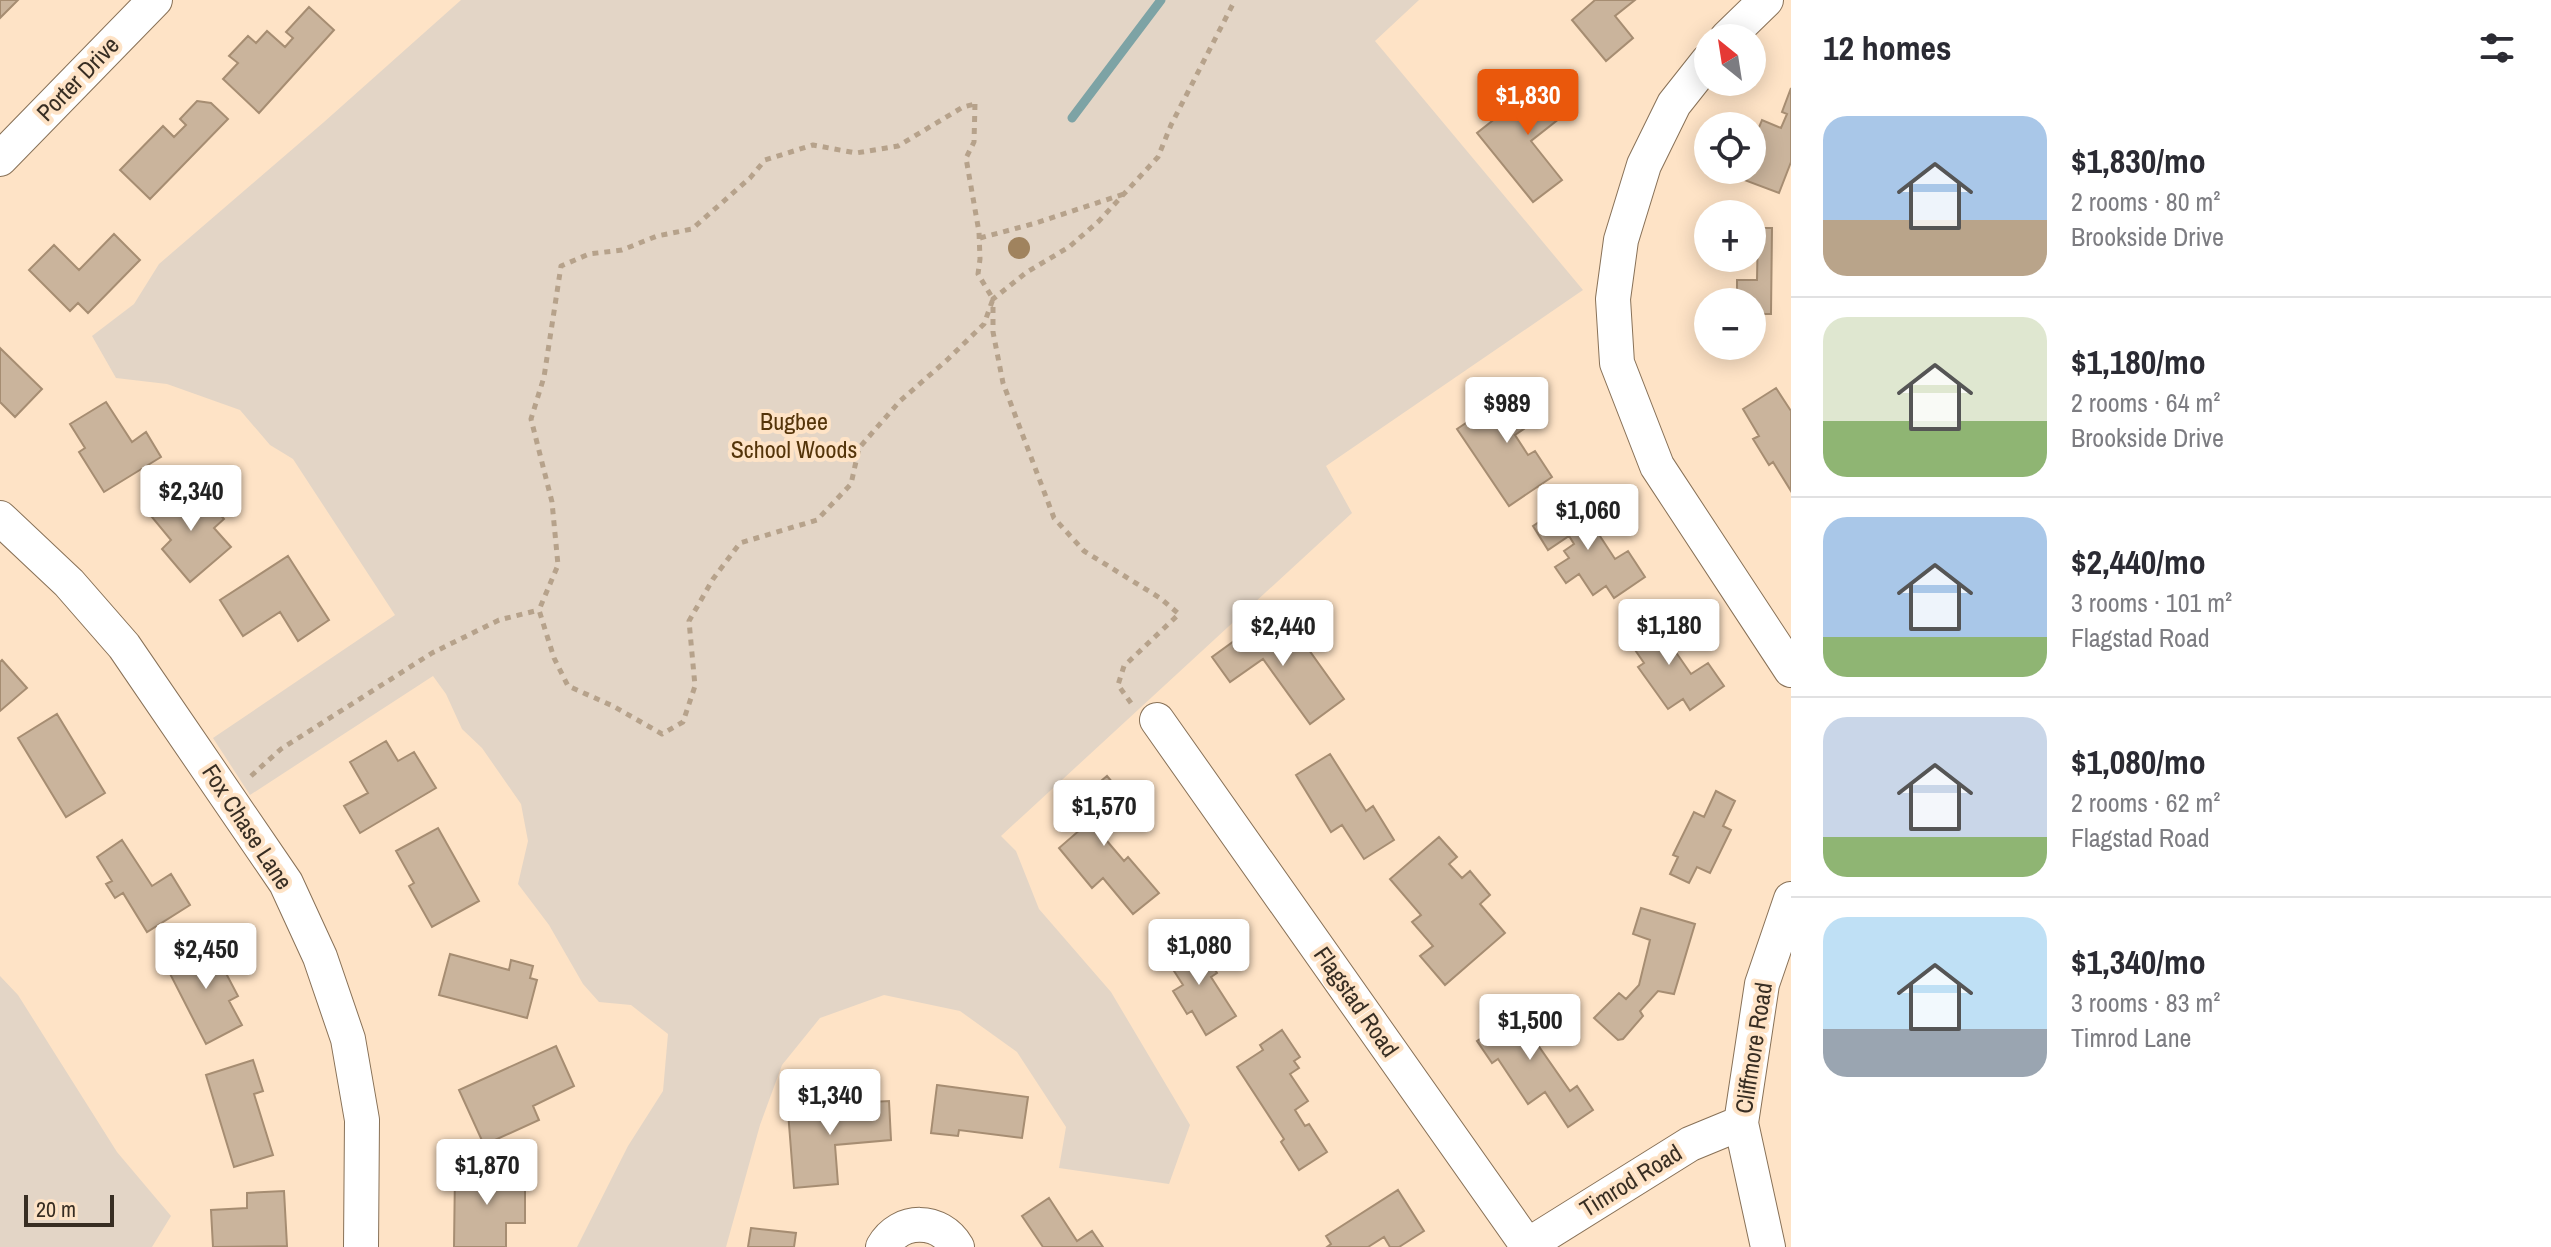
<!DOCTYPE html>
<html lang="en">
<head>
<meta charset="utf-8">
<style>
	:root { --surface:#fff; --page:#f7f7f7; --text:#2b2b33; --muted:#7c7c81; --line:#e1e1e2; --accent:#ea580c }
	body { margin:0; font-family:"Archivo Narrow",sans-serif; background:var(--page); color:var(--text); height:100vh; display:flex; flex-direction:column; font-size:30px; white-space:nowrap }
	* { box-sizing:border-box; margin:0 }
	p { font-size:26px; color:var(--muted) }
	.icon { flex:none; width:44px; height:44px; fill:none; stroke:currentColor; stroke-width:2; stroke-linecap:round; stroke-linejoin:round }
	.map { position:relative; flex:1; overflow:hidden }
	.details { display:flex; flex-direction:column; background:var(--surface); width:760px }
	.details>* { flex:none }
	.needle { width:52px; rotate:330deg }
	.fabs { position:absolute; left:1694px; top:24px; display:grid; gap:16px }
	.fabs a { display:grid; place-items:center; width:72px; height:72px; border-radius:50%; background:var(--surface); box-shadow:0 4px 20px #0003; font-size:40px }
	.scale { position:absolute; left:24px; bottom:20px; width:90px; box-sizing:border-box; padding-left:8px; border:4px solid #382e23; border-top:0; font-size:22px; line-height:28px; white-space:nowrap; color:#382e23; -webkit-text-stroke:6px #fee3c6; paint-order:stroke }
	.price { position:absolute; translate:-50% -68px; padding:0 18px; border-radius:8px; background:#fff; color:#222; font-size:26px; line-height:52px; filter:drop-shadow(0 2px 4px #0008) }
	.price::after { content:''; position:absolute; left:50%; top:48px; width:24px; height:18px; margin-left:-12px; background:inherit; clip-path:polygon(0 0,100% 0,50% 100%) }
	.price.selected { background:var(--accent); color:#fff }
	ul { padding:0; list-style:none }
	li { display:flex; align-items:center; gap:24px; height:200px; padding:0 32px }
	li+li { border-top:2px solid var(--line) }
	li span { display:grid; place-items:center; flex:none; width:224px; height:160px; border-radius:24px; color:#555 }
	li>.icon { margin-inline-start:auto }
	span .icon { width:96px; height:96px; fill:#fffc; stroke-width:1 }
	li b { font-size:34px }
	h2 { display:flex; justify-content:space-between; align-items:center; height:96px; padding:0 32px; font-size:34px }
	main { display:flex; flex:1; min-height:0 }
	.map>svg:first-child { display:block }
	.green { fill:#e3d5c6 }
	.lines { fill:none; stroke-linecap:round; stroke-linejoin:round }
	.stream { stroke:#7da3a5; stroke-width:9 }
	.building { fill:#cab49c; stroke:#a68d72; stroke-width:2 }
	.minor-casing { stroke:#887157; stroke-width:36 }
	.path { stroke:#b6a28b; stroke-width:5; stroke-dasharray:6 6; stroke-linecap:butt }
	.minor { stroke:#fff; stroke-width:34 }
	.tree { fill:#a0835e }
	.labels { text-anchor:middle; stroke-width:8; stroke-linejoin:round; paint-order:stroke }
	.street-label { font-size:24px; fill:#382e23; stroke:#fee3c6 }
	.park-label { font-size:24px; fill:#543409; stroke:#fee3c6 }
</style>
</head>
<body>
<main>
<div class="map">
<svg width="1791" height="1247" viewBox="0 0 1791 1247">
	<rect width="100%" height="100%" fill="#fee3c6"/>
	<path class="green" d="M461,0H1419L1375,41L1583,290L1326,466L1352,513L1001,836L1016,851L1039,909L1111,992L1190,1125L1169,1184L1059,1168L1066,1127L1017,1052L960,1011L884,995L820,1018L782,1065L760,1125L726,1247H577L628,1146L663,1091L668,1034L631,1005L599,1002L583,984L549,925L518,884L528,841L521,804L482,748L462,729L446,694L433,676L250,795L213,738L395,615L293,459L270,445L240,410L167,384L116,378L92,336L134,304L159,264L324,122Z
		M0,976L18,995L117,1152L171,1216L152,1247H0Z"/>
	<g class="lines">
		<path class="stream" d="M1072,118L1161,0"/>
	</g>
	<path class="building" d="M0,0H18L0,18Z
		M1595,0H1635L1615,16L1633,38L1606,61L1572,20Z
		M309,7L334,30L259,113L223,79L238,63L229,56L248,36L256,43L267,31L285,47L293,38L286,32Z
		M1549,76L1574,107L1531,141L1562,180L1533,202L1477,133Z
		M1791,88V162L1779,193L1739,178L1742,170H1752V144L1762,120L1781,128L1787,114L1782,112Z
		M197,101L211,103L228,119L150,199L120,170L163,126L174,137L186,125L180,119Z
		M1758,228H1772L1771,314H1752V302H1737V280H1757Z
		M114,234L140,260L88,313L78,303L70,311L29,270L54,245L79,270Z
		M0,348L42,389L15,417L0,402Z
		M1523,385L1543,416L1515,435L1528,455L1535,451L1552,477L1509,506L1457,429Z
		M1776,388L1791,411V491L1773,462L1769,465L1753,439L1759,436L1743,409Z
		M106,402L132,442L146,432L161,457L104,492L79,452L85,448L70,424Z
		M182,490L188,498L198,490L224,519L214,528L231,547L190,582L162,549L171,540L151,516Z
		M1572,500L1586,521L1598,514L1605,524L1596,530L1615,559L1628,551L1645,577L1614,598L1606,586L1593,595L1579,574L1566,583L1555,567L1569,558L1564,551L1574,544L1569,536L1548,550L1533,526Z
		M288,556L329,620L298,641L280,612L243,636L220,600Z
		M1648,612L1691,674L1708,663L1724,686L1690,710L1683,699L1668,709L1638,667L1644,663L1622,631Z
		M1259,623L1271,639L1291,625L1344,699L1310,724L1263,659L1230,682L1212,657Z
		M2,660L27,688L0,711V662Z
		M57,714L105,793L66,817L18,738Z
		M386,741L398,761L414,752L436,788L360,833L344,806L368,793L350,762Z
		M1330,754L1366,811L1373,806L1394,840L1364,859L1342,825L1331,832L1296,775Z
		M1107,776L1127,800L1095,827L1124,861L1128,857L1159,893L1133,914L1103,878L1092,888L1059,848L1081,829L1065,811Z
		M1716,791L1735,801L1723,826L1731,830L1710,873L1697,867L1689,883L1670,874L1678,857L1673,855L1694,812L1704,817Z
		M438,828L479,901L432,927L409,886L414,883L396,851Z
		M1439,837L1457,857L1449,864L1462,878L1470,871L1490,895L1480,904L1505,933L1445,985L1420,956L1433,946L1412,922L1421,915L1390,879Z
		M122,840L152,886L171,874L190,905L147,932L123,893L115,898L106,884L112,881L97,857Z
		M1641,908L1695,924L1674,994L1658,991L1640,1011L1643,1016L1623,1039L1618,1040L1594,1018L1619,993L1626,999L1639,985L1650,940L1633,934Z
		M1195,938L1217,973L1211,977L1236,1016L1206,1035L1192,1011L1187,1014L1173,991L1183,985L1165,957Z
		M209,941L238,996L229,1001L242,1025L206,1044L165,964Z
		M450,954L509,970L511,960L533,966L530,978L537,980L527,1018L439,995Z
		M1510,1003L1517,1014L1529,1006L1543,1027L1531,1035L1570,1091L1577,1086L1593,1110L1568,1127L1545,1092L1528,1104L1498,1059L1492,1063L1477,1041L1489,1033L1481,1022Z
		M1282,1030L1300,1057L1294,1061L1299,1068L1290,1074L1308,1101L1295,1110L1305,1126L1309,1124L1327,1152L1299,1170L1281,1142L1284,1139L1237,1067L1263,1050L1260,1045Z
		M556,1046L574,1086L533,1106L539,1120L484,1145L459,1090Z
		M253,1060L263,1091L254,1094L273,1155L234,1167L206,1075Z
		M937,1085L1028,1097L1022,1138L959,1130L958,1136L931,1133Z
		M817,1097L819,1118L833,1117V1112L854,1110L853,1103L889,1101L891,1140L835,1145L838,1184L794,1188L787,1099Z
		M455,1172L525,1173V1223H506V1247H454Z
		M1398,1190L1424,1231L1399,1247H1390L1384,1237L1368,1247H1327L1331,1244L1326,1236Z
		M284,1191L287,1246L213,1247L211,1210L247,1208V1193Z
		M1049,1198L1077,1241L1092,1231L1103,1247H1043L1022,1216Z
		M751,1228L796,1233L794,1247H748Z"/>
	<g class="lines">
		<g class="minor-casing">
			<path id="minor" d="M1727,38L1766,0
				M1708,61L1674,104L1644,165L1621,240L1613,299L1617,363L1657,466L1791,670
				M0,159L155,0
				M0,518L69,583L124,646L286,883L320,957L348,1039L362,1120L361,1247
				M1157,720L1527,1245
				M883,1247C900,1217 940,1218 957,1247
				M1525,1247L1690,1144L1741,1123
				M1768,1247L1741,1123L1762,984L1791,899"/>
		</g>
		<path class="path" d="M975,104L974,142L966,158L979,232L980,259L978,274L993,299L984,324L947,360L900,401L859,448L851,484L817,520L740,543L713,579L689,621L695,686L683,722L662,734L613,706L568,686L554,658L539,610L558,565L552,502L531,419L544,377L561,266L589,254L622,250L657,236L692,229L750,178L765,160L813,145L856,153L898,146L963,107Z
			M980,238L1036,223L1124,194
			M1131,703L1118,685L1124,666L1179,614L1160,598L1084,551L1054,518L1003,383L993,332V299L1027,272L1069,247L1099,221L1158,157L1171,125L1235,0
			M251,776L281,749L432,653L499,620L539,610"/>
		<use href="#minor" class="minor"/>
	</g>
	<circle class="tree" cx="1019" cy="248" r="11"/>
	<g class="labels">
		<g class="street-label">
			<text transform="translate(78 79) rotate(-46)" y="8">Porter Drive</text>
			<text transform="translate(247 827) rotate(57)" y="8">Fox Chase Lane</text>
			<text transform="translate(1356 1002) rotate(55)" y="8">Flagstad Road</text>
			<text transform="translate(1754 1048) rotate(-81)" y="8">Cliffmore Road</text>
			<text transform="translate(1631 1181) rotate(-32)" y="8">Timrod Road</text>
		</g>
		<g class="park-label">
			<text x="794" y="430">Bugbee<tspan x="794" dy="28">School Woods</tspan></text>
		</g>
	</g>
</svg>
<div class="fabs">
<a><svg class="needle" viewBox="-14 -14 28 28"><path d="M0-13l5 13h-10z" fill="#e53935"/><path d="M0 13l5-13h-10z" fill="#7c7c81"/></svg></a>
<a><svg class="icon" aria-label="locate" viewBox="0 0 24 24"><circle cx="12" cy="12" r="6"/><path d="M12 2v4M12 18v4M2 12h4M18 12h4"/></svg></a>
<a>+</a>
<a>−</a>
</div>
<div class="scale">20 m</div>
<b class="price selected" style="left:1528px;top:137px">$1,830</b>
<b class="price" style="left:1507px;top:445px">$989</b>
<b class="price" style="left:191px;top:533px">$2,340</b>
<b class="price" style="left:1588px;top:552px">$1,060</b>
<b class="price" style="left:1669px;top:667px">$1,180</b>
<b class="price" style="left:1283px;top:668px">$2,440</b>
<b class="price" style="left:1104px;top:848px">$1,570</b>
<b class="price" style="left:1199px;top:987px">$1,080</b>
<b class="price" style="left:206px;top:991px">$2,450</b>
<b class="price" style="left:1530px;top:1062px">$1,500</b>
<b class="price" style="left:830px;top:1137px">$1,340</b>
<b class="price" style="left:487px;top:1207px">$1,870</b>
</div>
<section class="details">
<h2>12 homes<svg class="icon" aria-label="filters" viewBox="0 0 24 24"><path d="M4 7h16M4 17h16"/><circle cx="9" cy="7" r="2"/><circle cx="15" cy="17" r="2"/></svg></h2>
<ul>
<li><span style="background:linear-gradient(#a9c7e8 65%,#b9a48a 0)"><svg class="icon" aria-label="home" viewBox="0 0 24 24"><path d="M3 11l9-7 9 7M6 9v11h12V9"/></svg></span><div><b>$1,830/mo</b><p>2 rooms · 80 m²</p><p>Brookside Drive</p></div></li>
<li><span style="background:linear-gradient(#dfe7d0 65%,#8fb573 0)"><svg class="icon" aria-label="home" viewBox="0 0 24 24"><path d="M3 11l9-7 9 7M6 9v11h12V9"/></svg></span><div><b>$1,180/mo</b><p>2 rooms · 64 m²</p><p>Brookside Drive</p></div></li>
<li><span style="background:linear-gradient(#a9c7e8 75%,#8fb573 0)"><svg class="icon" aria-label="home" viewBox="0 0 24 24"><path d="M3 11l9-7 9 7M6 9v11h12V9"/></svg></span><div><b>$2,440/mo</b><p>3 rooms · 101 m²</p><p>Flagstad Road</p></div></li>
<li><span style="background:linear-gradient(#c9d6e8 75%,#8fb573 0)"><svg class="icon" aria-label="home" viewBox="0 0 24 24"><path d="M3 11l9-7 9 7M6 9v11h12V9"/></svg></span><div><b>$1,080/mo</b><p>2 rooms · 62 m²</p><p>Flagstad Road</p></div></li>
<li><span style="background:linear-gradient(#bfe0f5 70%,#9aa5b1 0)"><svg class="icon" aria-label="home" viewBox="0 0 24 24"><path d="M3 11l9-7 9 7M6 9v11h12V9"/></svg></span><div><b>$1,340/mo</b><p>3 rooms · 83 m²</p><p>Timrod Lane</p></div></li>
</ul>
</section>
</main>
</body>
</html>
